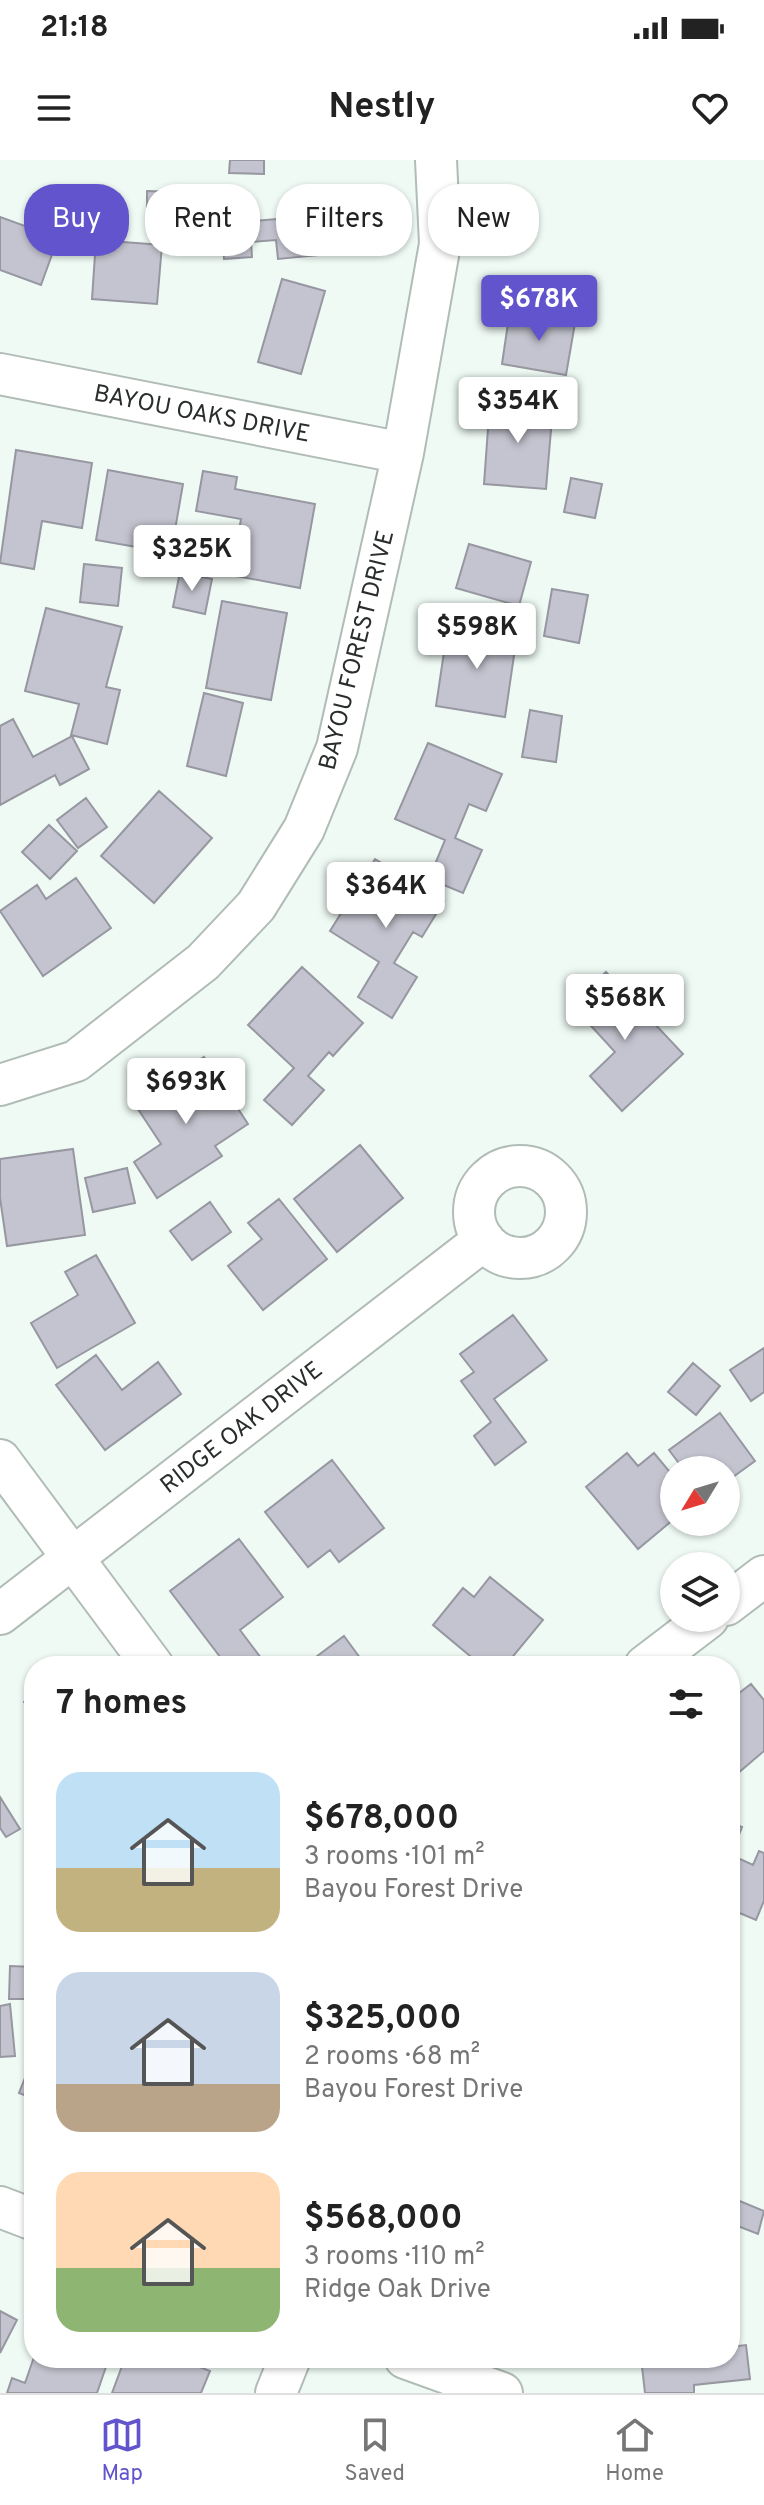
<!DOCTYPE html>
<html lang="en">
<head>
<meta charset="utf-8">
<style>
	:root { --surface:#fff; --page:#f2f2f2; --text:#222; --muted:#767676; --line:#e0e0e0; --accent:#6254cd }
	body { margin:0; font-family:Overpass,sans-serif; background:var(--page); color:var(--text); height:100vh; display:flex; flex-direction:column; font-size:30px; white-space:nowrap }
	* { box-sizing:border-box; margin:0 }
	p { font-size:26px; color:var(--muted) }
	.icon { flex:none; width:44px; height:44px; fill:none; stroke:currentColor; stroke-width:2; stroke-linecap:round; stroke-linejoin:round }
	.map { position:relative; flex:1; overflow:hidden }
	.drawer { position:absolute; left:24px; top:1496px; width:716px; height:712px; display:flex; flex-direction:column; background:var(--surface); border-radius:32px; box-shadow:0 2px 6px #0004 }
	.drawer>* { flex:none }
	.banner { position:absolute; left:24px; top:24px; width:716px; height:72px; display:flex; gap:16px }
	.needle { width:52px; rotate:232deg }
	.tools { position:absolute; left:660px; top:1296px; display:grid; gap:16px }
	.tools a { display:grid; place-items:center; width:80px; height:80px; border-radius:50%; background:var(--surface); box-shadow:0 2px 6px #0004; font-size:40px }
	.price { position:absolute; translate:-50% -68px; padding:0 18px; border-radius:8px; background:#fff; color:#222; font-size:26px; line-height:52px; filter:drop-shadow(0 2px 4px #0008) }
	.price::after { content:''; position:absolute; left:50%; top:48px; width:24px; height:18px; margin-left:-12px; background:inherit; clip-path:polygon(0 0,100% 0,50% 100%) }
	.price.current { background:var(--accent); color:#fff }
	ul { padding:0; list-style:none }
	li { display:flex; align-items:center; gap:24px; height:200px; padding:0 32px }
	li span { display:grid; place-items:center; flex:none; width:224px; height:160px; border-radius:24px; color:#555 }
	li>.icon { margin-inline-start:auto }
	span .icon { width:96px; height:96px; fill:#fffc; stroke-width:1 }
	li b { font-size:34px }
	h2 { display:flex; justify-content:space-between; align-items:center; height:96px; padding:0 32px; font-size:34px }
	.pill { padding:0 28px; border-radius:32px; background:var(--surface); box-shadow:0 2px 6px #0004; font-size:28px; line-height:72px }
	.pill.current { background:var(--accent); color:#fff }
	.status { display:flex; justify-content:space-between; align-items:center; height:56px; padding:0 40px; background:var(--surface); direction:ltr }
	.status svg { height:22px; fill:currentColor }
	header { display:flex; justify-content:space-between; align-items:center; height:104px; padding:0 32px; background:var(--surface); font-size:36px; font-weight:700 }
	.dock { display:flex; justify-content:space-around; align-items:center; height:112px; border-top:2px solid var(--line); background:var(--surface); font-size:22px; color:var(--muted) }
	.dock a { display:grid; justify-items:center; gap:4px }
	.dock .current { color:var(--accent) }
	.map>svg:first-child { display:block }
	.building { fill:#c3c4cf; stroke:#9797a1; stroke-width:2 }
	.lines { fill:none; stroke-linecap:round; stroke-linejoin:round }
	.street-casing { stroke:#b1bcb6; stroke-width:44 }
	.street { stroke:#fff; stroke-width:40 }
	.labels { text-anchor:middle; stroke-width:7; stroke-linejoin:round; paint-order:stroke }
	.street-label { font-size:24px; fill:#292d2b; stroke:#fff }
</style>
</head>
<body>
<div class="status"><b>21:18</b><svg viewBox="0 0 49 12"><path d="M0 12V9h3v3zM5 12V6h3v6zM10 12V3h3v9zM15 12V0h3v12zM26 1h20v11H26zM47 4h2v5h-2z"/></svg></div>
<header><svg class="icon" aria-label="menu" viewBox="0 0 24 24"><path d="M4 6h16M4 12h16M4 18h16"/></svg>Nestly<svg class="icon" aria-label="heart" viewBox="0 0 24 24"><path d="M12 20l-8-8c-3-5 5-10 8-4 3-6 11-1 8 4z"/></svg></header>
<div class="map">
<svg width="764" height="2233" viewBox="0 0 764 2233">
	<rect width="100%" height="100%" fill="#effaf4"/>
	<path class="building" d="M230,0H264V14L229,13Z
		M147,31L183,32V69H147Z
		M346,53L350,92L278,99L276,80L251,82L252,97L224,99L221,64Z
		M0,57L58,78L41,125L0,110Z
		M96,80L162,85L157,144L92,139Z
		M282,119L325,131L301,214L258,202Z
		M522,147L547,151V158L575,163L566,215L502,204L508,163L519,164Z
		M490,241L553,246L546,329L484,324Z
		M16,290L92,303L82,368L42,361L34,409L0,403Z
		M108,310L183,324L171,393L96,380Z
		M203,311L237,317L235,329L315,344L300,428L231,415L241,359L196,351Z
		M571,318L602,324L595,358L564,352Z
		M469,384L531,402L519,446L456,428Z
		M84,404L122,408L118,446L80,442Z
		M180,412L212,419L205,454L173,447Z
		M552,429L588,435L579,483L544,476Z
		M222,441L287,453L271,540L206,528Z
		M46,448L122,467L106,527L120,530L107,584L71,575L79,544L25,531Z
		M448,465L517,475L505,557L436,546Z
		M204,533L243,543L226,616L187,606Z
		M530,550L562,556L556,602L522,597Z
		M13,559L33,597L72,576L89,609L60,625L55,615L0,645V566Z
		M428,583L502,614L486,651L469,644L455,678L482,690L463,733L429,719L445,680L395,659Z
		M159,631L212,678L154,743L101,696Z
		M86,638L107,667L78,688L57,660Z
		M49,665L77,691L50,719L22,692Z
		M375,699L444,741L422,777L413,772L394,803L417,817L392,858L358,837L379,802L330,771Z
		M76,718L111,768L43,816L0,751L37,725L46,739Z
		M302,807L363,863L333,896L329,892L308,916L324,930L292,965L264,940L294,908L248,865Z
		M606,812L683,894L622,951L590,916L615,892L571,844Z
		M204,897L248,964L215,986L222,996L157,1038L134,1002L161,984L134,943Z
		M360,985L403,1038L337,1092L294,1039Z
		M73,989L85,1075L7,1086L0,1038V999Z
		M127,1008L135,1043L93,1052L85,1018Z
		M279,1039L327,1099L263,1150L228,1106L262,1079L248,1063Z
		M210,1042L231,1072L192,1100L170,1071Z
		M96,1095L135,1163L57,1208L31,1163L78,1135L65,1112Z
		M513,1155L547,1200L494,1239L526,1282L495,1305L474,1276L491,1262L461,1221L474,1212L460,1194Z
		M764,1188V1232L751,1241L730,1210Z
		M96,1195L122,1230L158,1202L181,1234L105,1290L56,1225Z
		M693,1203L720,1226L696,1255L668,1232Z
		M720,1253L755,1301L726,1322V1310H684L669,1290Z
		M627,1293L638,1306L654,1293L674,1317V1359L638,1389L586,1327Z
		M332,1300L384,1368L339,1402L330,1390L308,1407L265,1352Z
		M239,1379L283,1437L240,1470L267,1506H227L170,1431Z
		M490,1417L543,1460L505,1506H482L433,1465L463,1428L474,1437Z
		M344,1476L366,1506H304Z
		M751,1524L764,1540V1591L730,1620V1540Z
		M34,1534V1554L24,1542Z
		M0,1637L20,1669L6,1677L0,1668Z
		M730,1662L742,1667L731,1695L753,1705L759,1691L764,1693V1741L756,1760L730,1749Z
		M10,1806L34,1807V1839H9Z
		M10,1844L15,1896L0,1897V1846Z
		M34,1895V1939L19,1933Z
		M730,2037L764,2051L758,2074L730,2063Z
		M0,2151L17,2160L0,2193Z
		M746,2185L750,2219L694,2225V2233H645L641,2198H730V2187Z
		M34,2197V2198H109L97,2233H7L12,2218L25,2223Z
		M125,2198H177L210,2211L201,2233H112Z"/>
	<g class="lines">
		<g class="street-casing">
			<path id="street" d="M0,214L403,293
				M0,925L76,901L203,802L256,746L304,669L337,588L403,293L440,84L436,0
				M474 1052a46 46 0 1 1 92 0a46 46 0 1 1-92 0Z
				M0,1300L153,1506
				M726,1445L764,1416
				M0,1454L484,1080
				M645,1506L708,1458
				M0,2047L34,2060
				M405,2198L502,2233
				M276,2233L290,2198"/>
		</g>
		<use href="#street" class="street"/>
	</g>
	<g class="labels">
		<g class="street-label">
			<text transform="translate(202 253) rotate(11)" y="8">BAYOU OAKS DRIVE</text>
			<text transform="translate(356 490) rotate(-76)" y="8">BAYOU FOREST DRIVE</text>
			<text transform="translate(241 1267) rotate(-38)" y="8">RIDGE OAK DRIVE</text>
		</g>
	</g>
</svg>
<div class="tools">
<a><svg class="needle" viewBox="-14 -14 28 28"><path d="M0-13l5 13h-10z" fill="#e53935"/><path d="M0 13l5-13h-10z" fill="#767676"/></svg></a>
<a><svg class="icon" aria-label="layers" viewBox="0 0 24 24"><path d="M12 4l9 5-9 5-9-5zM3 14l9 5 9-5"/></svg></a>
</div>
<b class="price current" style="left:539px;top:183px">$678K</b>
<b class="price" style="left:518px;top:285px">$354K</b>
<b class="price" style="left:192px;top:433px">$325K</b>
<b class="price" style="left:477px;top:511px">$598K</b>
<b class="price" style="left:386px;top:770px">$364K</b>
<b class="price" style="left:625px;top:882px">$568K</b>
<b class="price" style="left:186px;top:966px">$693K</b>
<div class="banner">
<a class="pill current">Buy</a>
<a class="pill">Rent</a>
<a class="pill">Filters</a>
<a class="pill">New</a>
</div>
<section class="drawer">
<h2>7 homes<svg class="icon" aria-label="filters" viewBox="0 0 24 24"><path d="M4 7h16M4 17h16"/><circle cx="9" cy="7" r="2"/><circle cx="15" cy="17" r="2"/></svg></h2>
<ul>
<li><span style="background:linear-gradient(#bfe0f5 60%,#c2b280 0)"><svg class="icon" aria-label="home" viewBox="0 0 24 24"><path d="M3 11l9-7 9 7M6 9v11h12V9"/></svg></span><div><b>$678,000</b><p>3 rooms · 101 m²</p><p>Bayou Forest Drive</p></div></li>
<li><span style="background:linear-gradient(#c9d6e8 70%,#b9a48a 0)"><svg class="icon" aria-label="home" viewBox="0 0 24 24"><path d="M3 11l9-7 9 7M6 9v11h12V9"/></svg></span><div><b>$325,000</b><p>2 rooms · 68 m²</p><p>Bayou Forest Drive</p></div></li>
<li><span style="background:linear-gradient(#ffd9b3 60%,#8fb573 0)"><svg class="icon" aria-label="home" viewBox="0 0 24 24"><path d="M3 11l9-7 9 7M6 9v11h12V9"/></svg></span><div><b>$568,000</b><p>3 rooms · 110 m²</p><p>Ridge Oak Drive</p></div></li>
</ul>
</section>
</div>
<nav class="dock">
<a class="current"><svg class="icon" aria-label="map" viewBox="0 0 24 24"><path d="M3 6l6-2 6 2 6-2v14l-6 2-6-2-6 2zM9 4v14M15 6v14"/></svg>Map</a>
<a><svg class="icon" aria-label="saved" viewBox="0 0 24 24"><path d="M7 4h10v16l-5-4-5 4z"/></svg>Saved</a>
<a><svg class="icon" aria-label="home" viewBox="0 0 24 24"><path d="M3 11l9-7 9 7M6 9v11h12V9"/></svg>Home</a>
</nav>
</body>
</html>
